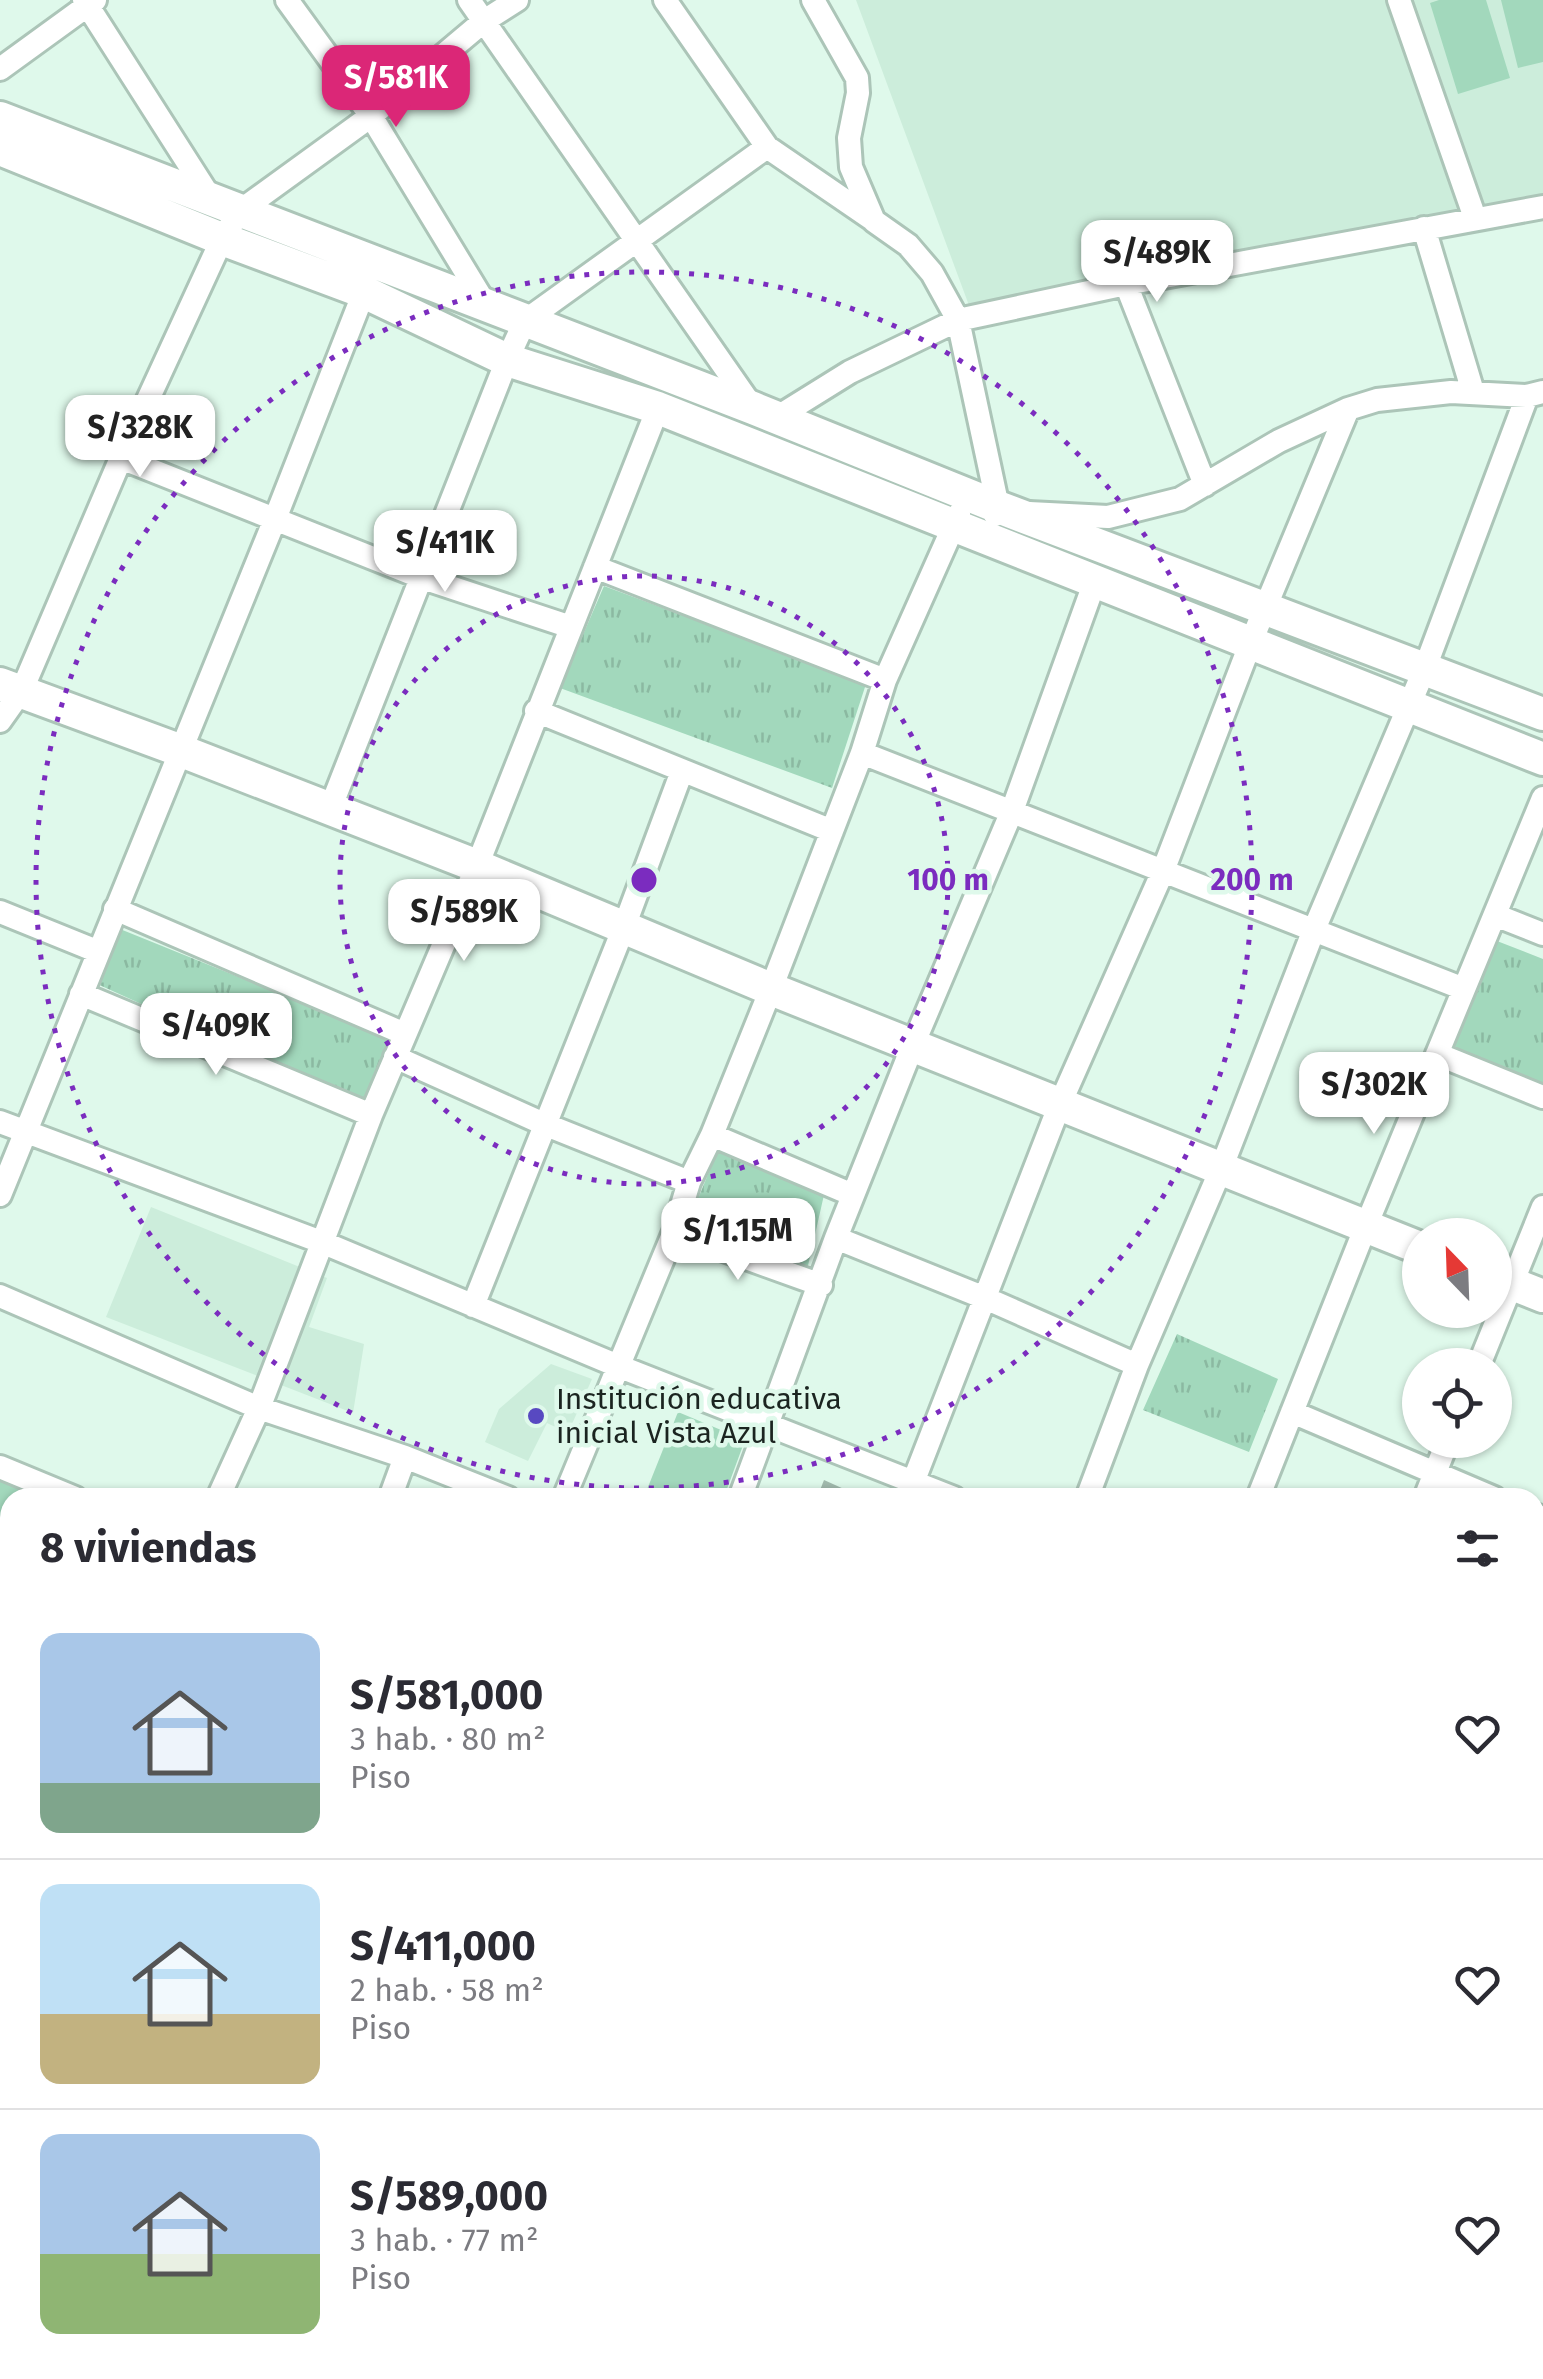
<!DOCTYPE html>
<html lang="es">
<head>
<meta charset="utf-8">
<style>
	:root { --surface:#fff; --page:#f2f2f3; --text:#2b2b33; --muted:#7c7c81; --line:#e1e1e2; --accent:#db2777 }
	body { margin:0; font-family:"Fira Sans",sans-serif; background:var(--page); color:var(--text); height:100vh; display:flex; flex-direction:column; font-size:38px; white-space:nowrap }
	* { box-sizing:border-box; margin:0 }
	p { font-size:32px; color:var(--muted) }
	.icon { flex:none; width:55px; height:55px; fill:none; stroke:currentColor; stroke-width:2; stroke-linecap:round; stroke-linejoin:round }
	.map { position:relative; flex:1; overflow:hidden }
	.details { position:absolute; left:0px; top:1488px; width:1545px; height:892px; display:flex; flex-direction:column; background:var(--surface); border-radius:30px 30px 0 0; box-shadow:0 2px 8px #0004 }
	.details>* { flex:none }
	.needle { width:65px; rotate:337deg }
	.controls { position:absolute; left:1402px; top:1218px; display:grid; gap:20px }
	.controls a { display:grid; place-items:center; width:110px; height:110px; border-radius:50%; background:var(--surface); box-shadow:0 2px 8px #0004; font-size:50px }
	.price { position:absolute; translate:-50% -85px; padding:0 22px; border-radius:20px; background:#fff; color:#222; font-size:32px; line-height:65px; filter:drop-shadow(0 2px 5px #0008) }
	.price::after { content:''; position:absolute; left:50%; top:60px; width:30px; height:22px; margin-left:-15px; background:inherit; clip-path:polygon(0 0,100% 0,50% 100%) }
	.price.current { background:var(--accent); color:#fff }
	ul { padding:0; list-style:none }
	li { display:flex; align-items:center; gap:30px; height:250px; padding:0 40px }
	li+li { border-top:2px solid var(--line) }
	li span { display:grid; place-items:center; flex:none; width:280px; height:200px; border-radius:20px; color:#555 }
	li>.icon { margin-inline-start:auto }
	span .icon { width:120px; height:120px; fill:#fffc; stroke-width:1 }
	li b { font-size:42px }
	h2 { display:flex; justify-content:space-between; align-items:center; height:120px; padding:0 40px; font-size:42px }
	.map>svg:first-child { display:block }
	.built { fill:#cceddb }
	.grass { fill:#a2d8bc }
	.park { fill:url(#park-tufts) }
	.building { fill:#a1baad }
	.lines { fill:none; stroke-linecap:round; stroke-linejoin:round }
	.street-casing { stroke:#acc5b8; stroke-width:28 }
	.secondary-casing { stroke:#acc5b8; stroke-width:38 }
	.street { stroke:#fff; stroke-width:22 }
	.secondary { stroke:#fff; stroke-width:32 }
	.ring { fill:none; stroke:#7b2cbf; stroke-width:5; stroke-dasharray:5 10 }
	.poi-dot { fill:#5849c1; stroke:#dff9eb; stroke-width:4 }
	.labels { text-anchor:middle; stroke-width:9; stroke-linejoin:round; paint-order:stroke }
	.poi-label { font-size:30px; fill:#1b2420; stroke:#dff9eb; text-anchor:start }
	.centre { fill:#7b2cbf; stroke:#dff9eb; stroke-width:5 }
	.ring-label { font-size:30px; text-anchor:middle; font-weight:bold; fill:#7b2cbf; stroke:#dff9eb; stroke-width:9; stroke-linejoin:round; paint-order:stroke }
</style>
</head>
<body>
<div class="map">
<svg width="1543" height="2379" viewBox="0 0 1543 2379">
	<defs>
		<pattern id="park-tufts" width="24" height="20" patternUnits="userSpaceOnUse" patternTransform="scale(2.5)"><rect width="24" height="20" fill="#a2d8bc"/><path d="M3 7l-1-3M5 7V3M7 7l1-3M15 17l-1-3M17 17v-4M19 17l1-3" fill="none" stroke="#8bb9a1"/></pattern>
	</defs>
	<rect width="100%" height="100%" fill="#dff9eb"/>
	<path class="built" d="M856,0H1543V209L974,319Z
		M151,1207L327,1278L309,1327L364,1344L353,1413L106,1317Z
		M551,1364L592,1379L568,1433L547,1423L528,1461L485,1442L499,1409Z
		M1535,1757L1543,1760V1890L1535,1887Z"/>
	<path class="grass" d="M1439,0H1486L1510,78L1458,94L1430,3Z
		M1501,0H1543V62L1518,68Z
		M678,1412L745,1440L724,1497H644Z"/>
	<path class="park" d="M604,586L866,684L832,788L560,688Z
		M120,929L392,1039L362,1104L95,983Z
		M1497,941L1543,959V1088L1451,1052Z
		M720,1145L826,1186L807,1270L684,1233Z
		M1177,1334L1278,1379L1249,1452L1143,1410Z
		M0,1480L40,1497L10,1498V1575L0,1571Z
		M10,2067V2182L0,2178V2090Z"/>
	<path class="building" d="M824,1480L864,1498H817Z"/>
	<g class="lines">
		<g class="street-casing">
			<path id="street" d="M84,0L211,199
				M287,0L371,116L487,307
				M469,0L753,408
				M665,0L767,147L872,219
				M813,0L857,78L858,93L849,138L851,167L874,221L908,245L932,273L958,320L998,507L995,515
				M1399,0L1475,218
				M0,69L95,0
				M1424,228L1473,392
				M1126,284L1205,485
				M776,418L850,372L958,320L1126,284L1543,207
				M121,458L423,578L571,627
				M1029,513L1108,517L1180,499L1279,441L1348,409L1377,400L1451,392L1527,396L1543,392
				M595,567L885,680
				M536,711L832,831
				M0,721L22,690L121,458L222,239L240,211L371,116L484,21L517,0
				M862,753L1464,989
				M330,809L507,360L525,321L767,147
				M115,909L405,1034
				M0,912L99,952
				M1495,915L1543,934
				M81,994L371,1115
				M1437,1054L1543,1097
				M395,1057L544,1124L689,1182
				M0,1122L324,1243L618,1366L954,1498
				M712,1135L853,1195
				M0,1195L275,519L364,292
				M674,1232L821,1285
				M836,1238L985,1298L1137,1365
				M0,1296L259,1408L405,1457L508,1498
				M473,1306L624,927L682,771
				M1479,1365L1543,1207
				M1292,1412L1494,1498
				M0,1467L75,1498
				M218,1498L259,1408L371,1115L477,866L658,408
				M390,1498L405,1457
				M564,1498L674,1232L689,1182L712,1135L771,989L862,753L885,680L959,514
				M740,1498L836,1238L913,1045L1012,811L1095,581
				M907,1498L1060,1104L1163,871L1251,642L1348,409
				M1087,1498L1137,1365L1221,1169L1313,932L1425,668L1527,396
				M1258,1498L1366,1226L1543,798
				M1425,1498L1448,1440
				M1535,1515L1543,1518
				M0,1595L10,1599
				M1535,1649L1543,1630
				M1535,1734L1543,1737
				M1535,1903L1543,1906
				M0,2058L10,2036
				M1535,2074L1543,2078
				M0,2195L10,2199
				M1535,2232L1543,2211
				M636,2370L658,2379
				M0,2373L16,2379
				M907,2374L919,2379
				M218,2379L222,2370
				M382,2379L385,2370
				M558,2379L561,2370
				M734,2379L737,2370
				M1081,2379L1085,2370
				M1252,2379L1256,2370"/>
		</g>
		<g class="secondary-casing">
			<path id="secondary" d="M0,118L753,408L998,507L1543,714
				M0,149L222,239L364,292L507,360L658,408L1543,759
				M0,684L179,750L477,866L771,989L1420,1248
				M1495,1277L1543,1296
				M0,1770L10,1774
				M0,1805L10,1809
				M1464,2370L1485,2379
				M1527,2370L1543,2378"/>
		</g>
		<use href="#street" class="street"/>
		<use href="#secondary" class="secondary"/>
	</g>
	<g class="ring">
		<circle cx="644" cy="880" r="304"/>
		<circle cx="644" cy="880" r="608"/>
	</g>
	<circle class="poi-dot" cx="536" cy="1416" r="10"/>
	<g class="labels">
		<g class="poi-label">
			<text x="556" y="1409">Institución educativa<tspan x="556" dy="34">inicial Vista Azul</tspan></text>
		</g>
	</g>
	<circle cx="644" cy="880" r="15" class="centre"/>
	<g class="ring-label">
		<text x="948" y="890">100 m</text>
		<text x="1252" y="890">200 m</text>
	</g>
</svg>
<div class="controls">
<a><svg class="needle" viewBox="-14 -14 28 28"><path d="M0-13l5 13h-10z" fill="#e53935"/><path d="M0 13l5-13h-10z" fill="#7c7c81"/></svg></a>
<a><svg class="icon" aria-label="locate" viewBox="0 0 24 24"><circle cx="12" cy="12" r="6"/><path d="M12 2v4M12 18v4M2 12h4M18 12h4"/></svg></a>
</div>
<b class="price current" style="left:396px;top:130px">S/581K</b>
<b class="price" style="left:1157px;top:305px">S/489K</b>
<b class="price" style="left:140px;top:480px">S/328K</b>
<b class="price" style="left:445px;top:595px">S/411K</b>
<b class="price" style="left:464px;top:964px">S/589K</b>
<b class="price" style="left:216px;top:1078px">S/409K</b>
<b class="price" style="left:1374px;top:1137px">S/302K</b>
<b class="price" style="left:738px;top:1283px">S/1.15M</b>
<section class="details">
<h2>8 viviendas<svg class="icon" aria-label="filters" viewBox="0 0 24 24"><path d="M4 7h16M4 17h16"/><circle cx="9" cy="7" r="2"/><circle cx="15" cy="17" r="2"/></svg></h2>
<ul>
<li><span style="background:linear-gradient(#a9c7e8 75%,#7fa58c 0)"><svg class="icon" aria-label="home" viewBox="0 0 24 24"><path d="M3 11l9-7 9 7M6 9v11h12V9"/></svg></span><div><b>S/581,000</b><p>3 hab. · 80 m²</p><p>Piso</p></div><svg class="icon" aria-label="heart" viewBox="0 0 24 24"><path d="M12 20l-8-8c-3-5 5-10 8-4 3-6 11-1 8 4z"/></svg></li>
<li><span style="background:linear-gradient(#bfe0f5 65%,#c2b280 0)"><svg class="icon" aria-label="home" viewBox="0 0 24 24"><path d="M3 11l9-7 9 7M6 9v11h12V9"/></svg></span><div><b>S/411,000</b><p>2 hab. · 58 m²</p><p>Piso</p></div><svg class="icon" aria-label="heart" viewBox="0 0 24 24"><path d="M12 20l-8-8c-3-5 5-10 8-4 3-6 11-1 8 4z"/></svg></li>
<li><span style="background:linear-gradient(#a9c7e8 60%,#8fb573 0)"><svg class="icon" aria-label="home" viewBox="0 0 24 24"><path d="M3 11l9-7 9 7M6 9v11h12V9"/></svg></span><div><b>S/589,000</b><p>3 hab. · 77 m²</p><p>Piso</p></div><svg class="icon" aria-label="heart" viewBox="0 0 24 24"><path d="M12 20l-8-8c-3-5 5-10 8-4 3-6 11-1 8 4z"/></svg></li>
</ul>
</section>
</div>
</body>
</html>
